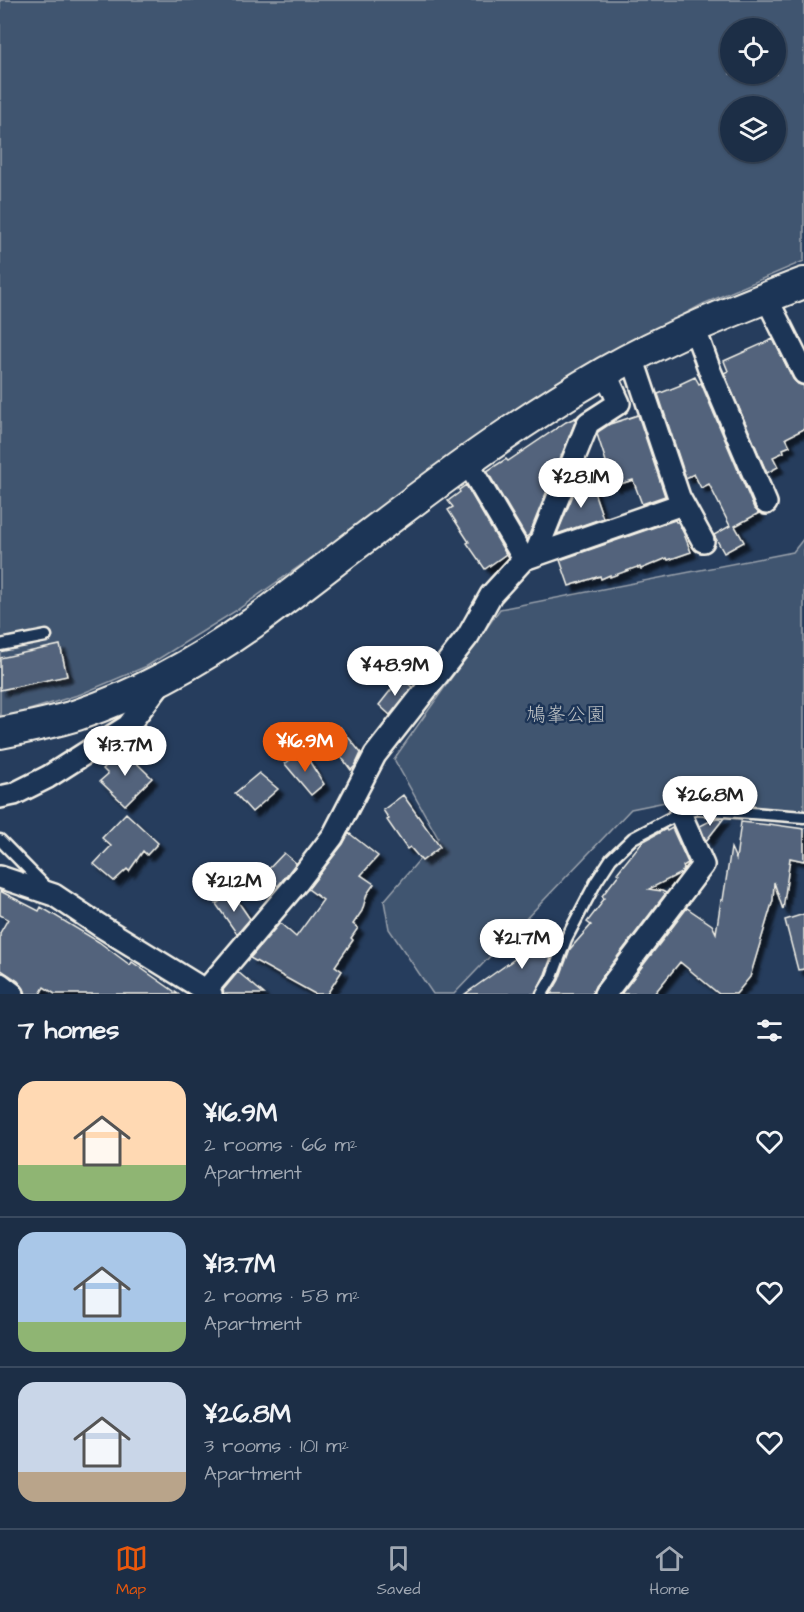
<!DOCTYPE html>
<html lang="en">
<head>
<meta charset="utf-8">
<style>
	:root { --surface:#1c2e46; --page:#25364d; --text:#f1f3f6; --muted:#a0a8b3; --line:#3a4a5f; --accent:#ea580c }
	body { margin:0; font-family:"Architects Daughter","Klee One",sans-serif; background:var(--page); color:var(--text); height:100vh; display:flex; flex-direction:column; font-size:22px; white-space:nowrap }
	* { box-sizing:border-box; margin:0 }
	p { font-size:20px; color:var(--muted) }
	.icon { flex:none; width:33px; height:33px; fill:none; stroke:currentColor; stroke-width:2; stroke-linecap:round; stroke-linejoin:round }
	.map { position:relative; height:994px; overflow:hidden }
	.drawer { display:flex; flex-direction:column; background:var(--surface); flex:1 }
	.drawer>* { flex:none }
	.controls { position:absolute; left:720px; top:18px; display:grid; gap:12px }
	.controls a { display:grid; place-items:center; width:66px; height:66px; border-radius:50%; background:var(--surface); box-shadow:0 2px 4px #0004,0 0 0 2px var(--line); font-size:30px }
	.price { position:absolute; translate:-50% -51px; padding:0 14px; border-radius:21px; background:#fff; color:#222; font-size:20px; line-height:39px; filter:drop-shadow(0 2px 3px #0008) }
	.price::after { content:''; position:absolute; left:50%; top:36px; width:18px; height:14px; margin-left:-9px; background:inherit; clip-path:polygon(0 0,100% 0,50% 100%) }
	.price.active { background:var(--accent); color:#fff }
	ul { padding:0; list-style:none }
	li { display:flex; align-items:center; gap:18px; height:150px; padding:0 18px }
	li+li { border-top:2px solid var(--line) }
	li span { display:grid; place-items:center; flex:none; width:168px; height:120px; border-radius:18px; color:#555 }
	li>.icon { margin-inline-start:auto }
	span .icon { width:72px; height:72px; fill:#fffc; stroke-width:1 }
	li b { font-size:26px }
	h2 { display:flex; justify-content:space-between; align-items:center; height:72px; padding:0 18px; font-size:26px }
	.menu { display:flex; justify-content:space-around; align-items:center; height:84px; border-top:2px solid var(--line); background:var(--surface); font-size:16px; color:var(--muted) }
	.menu a { display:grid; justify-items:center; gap:3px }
	.menu .active { color:var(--accent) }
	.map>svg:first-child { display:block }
	.green { fill:#40546f; stroke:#9aa2ac; stroke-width:1.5; fill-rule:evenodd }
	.building { fill:#52647b; stroke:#f4f1e8; stroke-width:1.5; filter:url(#shadow) }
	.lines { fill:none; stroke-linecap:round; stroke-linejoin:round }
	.lane-casing { stroke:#f4f1e8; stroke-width:15 }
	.street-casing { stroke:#f4f1e8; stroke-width:26 }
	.secondary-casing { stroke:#f4f1e8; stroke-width:34 }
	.lane { stroke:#1d3557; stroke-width:10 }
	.street { stroke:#1d3557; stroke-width:21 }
	.secondary { stroke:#1d3557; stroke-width:30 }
	.labels { text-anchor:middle; stroke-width:5; stroke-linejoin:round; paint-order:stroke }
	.park-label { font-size:20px; fill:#bec2c4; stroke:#1d3557 }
</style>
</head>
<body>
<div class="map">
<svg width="804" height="994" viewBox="0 0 804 994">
	<defs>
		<filter id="shadow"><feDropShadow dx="5.5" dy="5.5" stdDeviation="1.5" flood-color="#0009"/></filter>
	</defs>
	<rect width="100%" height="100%" fill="#263d5d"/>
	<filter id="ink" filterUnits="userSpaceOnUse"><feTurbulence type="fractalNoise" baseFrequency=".0167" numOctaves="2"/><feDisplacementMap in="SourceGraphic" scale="12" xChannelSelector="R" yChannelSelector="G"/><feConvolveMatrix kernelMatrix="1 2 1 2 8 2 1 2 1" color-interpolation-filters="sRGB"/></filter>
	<g filter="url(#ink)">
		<path class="green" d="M0,0H804V261L703,304L557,383L455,452L354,528L237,610L147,666L81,694L0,719ZM730,28H776V74H730ZM730,106H776V152H730Z
			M804,538V812L685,798L631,809L454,994H433L389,929L384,901L438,838L394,759L500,609L793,552Z"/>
		<path class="building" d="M773,339L793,379L798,384L804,386V429L786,438L790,446L783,449L784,452L773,457L778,467L767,473L724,373L728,371L724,361Z
			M695,377L699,384L701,383L754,508L759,513L735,526L744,542L724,553L714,535L730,526L709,484L701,488L694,474L686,478L658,394L681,385L680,384Z
			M638,415L665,496L642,504L633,480L614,486L597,434L598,432L610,424Z
			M577,417L529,535L526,537L487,471L506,459L508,461L566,422Z
			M591,483L603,518L557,534L576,488Z
			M466,485L506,554L485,569L467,543L469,542L448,510L453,507L448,501L460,492L459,490Z
			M675,520L676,522H678L684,534L691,552L668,560L667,558L641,569L640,567L638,568L637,567L610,577V575L601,579L600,576L569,586L560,560Z
			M60,645L67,676L0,690V658Z
			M404,680L412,687L390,715L379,705L394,686L396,687Z
			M340,727L361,753L355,766L351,770L326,736Z
			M122,749L152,778L125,805L100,781L108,774L103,769Z
			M302,750L324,784L311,795L285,764Z
			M259,773L278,789L252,812L235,793Z
			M403,795L440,847L422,861L410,847L407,849L387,820L389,819L383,810Z
			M126,813L158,843L147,855L143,851L129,871L127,869L114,881L94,864L111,846L102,838Z
			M716,818H724L706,841L700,826Z
			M741,822L769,825V824L804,829V861L790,858L783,910L774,882L773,900L750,977L736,994H719L680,962L654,994H621L687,908L712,925L716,933L721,900H723L731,848L736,859Z
			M672,828L688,863L683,866L684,869L681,873L649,889L662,891L666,893L595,986L592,994H551L559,980L570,949L591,925L587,922L601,904L600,903L604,898L602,896L619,874L617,873L642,842L666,829L667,831Z
			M349,833L378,856L361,875L374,884L367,894L362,911L353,924L358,928L351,938L353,940L335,966L342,971L327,994H315L250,958L280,923L296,937L323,900L308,889L343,844Z
			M284,853L296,863L278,886L264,874Z
			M0,891L39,911L41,907L99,942L130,965L132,962L178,994H55L44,987L40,994H26L24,989L18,981L0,969V933L8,919L0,915Z
			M232,893L250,919L237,934L216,904Z
			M804,914V969L798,970L785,920Z
			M541,929L557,941L545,974L535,994H465L516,958L532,936L534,938Z
			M238,972L264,994H224L223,990Z"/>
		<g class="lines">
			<g class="lane-casing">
				<path id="lane" d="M0,645L46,636
					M0,840L48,889
					M542,994L552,977L566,939L596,882L611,859L633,838L680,813L698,809L804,817"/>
			</g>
			<g class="street-casing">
				<path id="street" d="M766,297L804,373
					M694,327L710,371L766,503
					M632,357L679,497L703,541
					M535,555L588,423L619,403L605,372
					M527,558L682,504
					M0,797L14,794L48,777L128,726L162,681
					M0,877L54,895L99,925L211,994
					M0,984L13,994
					M206,990L297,883L333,836L375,755L468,636L491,595L524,559L467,462
					M605,994L703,865L680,813"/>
			</g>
			<g class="secondary-casing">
				<path id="secondary" d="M0,733C26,728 52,723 77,715C140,694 199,661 253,623C368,537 480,444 605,372C668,336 736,309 804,283"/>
			</g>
			<use href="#lane" class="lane"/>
			<use href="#street" class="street"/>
			<use href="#secondary" class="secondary"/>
		</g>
	</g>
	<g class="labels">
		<g class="park-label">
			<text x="566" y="721">鳩峯公園</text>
		</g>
	</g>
</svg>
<div class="controls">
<a><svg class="icon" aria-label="locate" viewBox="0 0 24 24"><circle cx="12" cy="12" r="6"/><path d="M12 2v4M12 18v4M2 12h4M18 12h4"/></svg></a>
<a><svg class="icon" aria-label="layers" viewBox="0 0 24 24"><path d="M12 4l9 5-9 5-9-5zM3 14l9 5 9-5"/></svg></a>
</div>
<b class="price" style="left:581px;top:509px">¥28.1M</b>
<b class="price" style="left:395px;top:697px">¥48.9M</b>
<b class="price active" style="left:305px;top:773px">¥16.9M</b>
<b class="price" style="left:125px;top:777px">¥13.7M</b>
<b class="price" style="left:710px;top:827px">¥26.8M</b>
<b class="price" style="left:234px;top:913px">¥21.2M</b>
<b class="price" style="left:522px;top:970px">¥21.7M</b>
</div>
<section class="drawer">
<h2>7 homes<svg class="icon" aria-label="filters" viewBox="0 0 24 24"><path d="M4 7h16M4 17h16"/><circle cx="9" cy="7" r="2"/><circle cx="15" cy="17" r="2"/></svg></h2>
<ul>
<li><span style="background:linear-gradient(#ffd9b3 70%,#8fb573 0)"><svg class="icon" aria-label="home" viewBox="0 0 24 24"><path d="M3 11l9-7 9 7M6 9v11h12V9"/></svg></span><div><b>¥16.9M</b><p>2 rooms · 66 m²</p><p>Apartment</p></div><svg class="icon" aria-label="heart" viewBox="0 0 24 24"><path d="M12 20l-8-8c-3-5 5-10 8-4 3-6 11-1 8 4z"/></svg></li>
<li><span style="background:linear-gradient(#a9c7e8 75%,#8fb573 0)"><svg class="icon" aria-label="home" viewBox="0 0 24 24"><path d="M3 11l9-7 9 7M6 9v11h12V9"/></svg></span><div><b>¥13.7M</b><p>2 rooms · 58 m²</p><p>Apartment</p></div><svg class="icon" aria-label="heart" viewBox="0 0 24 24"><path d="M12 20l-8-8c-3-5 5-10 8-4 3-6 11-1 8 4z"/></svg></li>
<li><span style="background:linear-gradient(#c9d6e8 75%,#b9a48a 0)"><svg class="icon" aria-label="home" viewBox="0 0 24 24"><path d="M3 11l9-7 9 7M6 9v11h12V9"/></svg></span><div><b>¥26.8M</b><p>3 rooms · 101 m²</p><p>Apartment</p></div><svg class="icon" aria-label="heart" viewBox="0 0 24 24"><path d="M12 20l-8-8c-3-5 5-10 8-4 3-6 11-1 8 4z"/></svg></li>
</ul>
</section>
<nav class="menu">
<a class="active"><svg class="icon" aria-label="map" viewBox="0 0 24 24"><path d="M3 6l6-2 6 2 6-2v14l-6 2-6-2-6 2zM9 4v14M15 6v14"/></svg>Map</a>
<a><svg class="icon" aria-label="saved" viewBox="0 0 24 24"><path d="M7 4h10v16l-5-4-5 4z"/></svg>Saved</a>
<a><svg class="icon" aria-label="home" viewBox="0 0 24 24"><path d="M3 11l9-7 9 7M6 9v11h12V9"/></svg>Home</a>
</nav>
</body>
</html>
